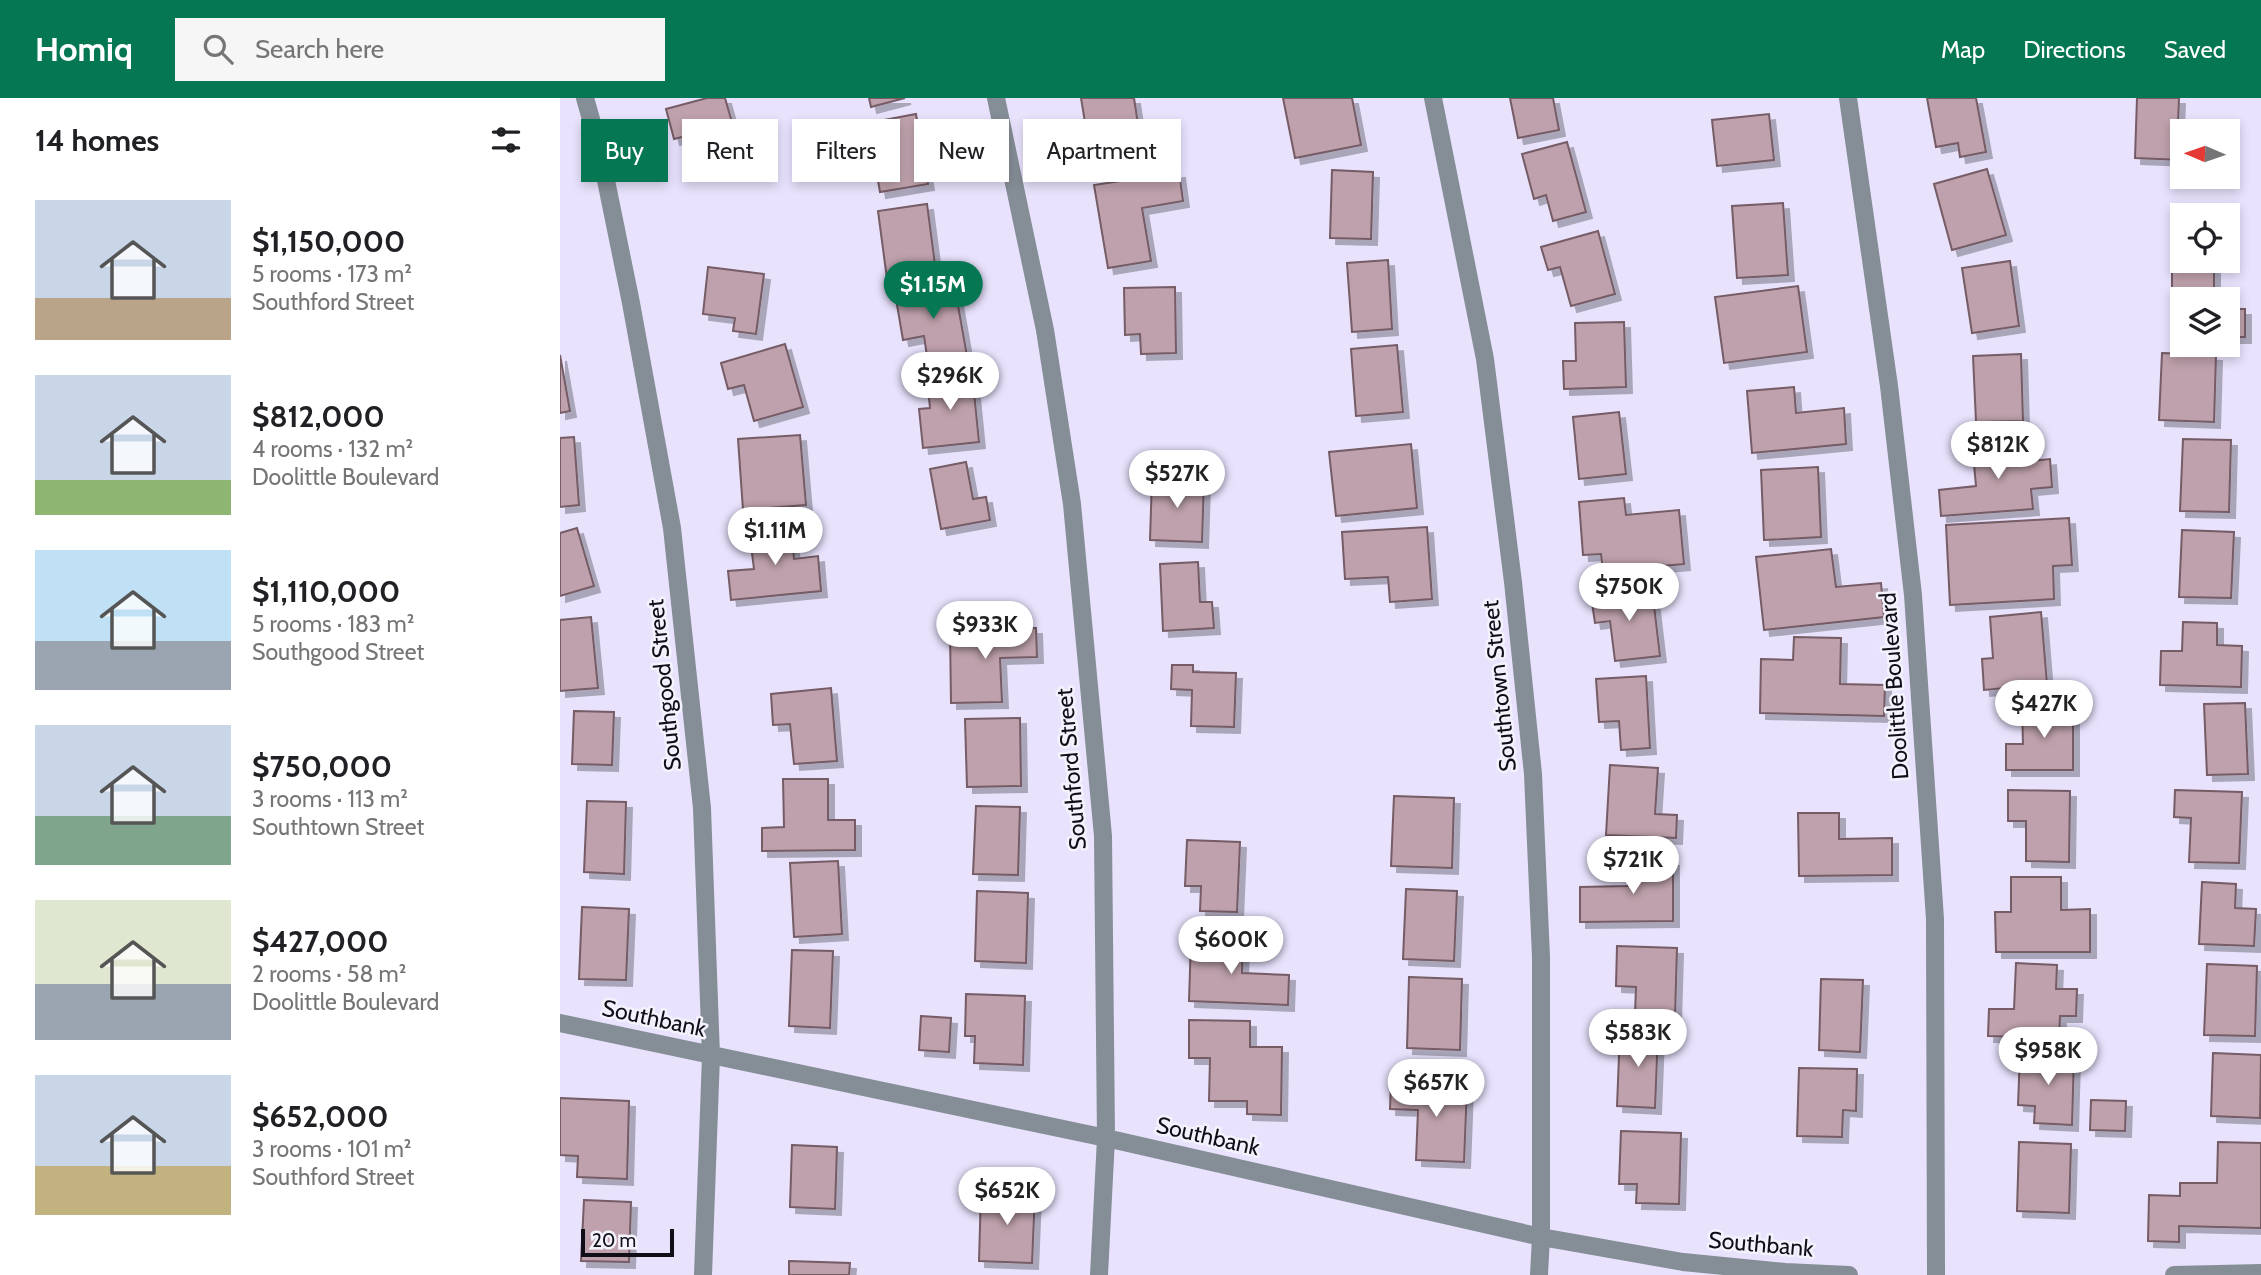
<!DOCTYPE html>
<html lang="en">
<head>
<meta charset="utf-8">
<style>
	:root { --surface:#fff; --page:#f6f6f6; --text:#202124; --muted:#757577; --accent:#057752 }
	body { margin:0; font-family:Cabin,sans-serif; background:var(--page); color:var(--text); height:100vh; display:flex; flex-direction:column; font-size:26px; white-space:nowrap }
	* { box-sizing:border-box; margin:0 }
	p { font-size:23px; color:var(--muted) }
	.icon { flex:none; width:38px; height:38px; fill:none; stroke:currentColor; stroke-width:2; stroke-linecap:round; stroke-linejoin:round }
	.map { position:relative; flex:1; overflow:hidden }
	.side { display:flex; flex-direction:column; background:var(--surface); width:560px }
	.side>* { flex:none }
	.top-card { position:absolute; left:21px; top:21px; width:665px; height:63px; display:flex; gap:14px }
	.needle { width:46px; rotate:272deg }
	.controls { position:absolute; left:1610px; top:21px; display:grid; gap:14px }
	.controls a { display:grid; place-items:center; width:70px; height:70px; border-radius:0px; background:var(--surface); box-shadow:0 4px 10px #0003; font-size:35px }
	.scale { position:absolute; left:21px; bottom:18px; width:93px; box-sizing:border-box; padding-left:7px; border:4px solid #100e16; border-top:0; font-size:19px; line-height:24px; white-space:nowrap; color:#100e16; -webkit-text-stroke:5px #f4f2fd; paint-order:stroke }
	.price { position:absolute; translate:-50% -60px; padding:0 16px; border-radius:24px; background:#fff; color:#222; font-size:23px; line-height:46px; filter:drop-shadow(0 2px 4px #0008) }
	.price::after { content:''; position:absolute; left:50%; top:42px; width:21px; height:16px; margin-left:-10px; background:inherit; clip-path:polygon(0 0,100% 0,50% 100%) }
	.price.selected { background:var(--accent); color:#fff }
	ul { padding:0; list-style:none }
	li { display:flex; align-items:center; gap:21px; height:175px; padding:0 35px }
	li span { display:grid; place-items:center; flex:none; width:196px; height:140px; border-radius:0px; color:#555 }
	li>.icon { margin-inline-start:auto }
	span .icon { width:84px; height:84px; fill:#fffc; stroke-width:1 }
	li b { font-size:30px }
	h2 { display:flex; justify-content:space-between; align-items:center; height:84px; padding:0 35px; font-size:30px }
	.chip { padding:0 24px; border-radius:0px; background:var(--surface); box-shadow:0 4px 10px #0003; font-size:24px; line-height:63px }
	.chip.selected { background:var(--accent); color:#fff }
	header { display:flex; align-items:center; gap:42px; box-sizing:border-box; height:98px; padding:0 35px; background:var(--accent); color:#fff }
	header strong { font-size:33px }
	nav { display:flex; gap:38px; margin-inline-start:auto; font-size:24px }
	.search { width:490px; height:63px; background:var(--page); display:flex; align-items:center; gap:18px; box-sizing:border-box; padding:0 24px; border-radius:0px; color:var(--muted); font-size:26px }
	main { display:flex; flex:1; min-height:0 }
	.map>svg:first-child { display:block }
	.building { fill:#bea1ac; stroke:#755b65; stroke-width:2; filter:url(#shadow) }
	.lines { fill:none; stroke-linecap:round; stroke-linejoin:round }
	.minor { stroke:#858d96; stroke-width:18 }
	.labels { text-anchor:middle; stroke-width:5; stroke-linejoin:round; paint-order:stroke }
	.street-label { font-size:23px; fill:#100e16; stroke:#f4f2fd }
</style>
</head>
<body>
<header>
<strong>Homiq</strong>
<div class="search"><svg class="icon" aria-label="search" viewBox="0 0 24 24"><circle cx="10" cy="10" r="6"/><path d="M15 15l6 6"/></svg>Search here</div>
<nav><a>Map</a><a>Directions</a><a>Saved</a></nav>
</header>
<main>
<section class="side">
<h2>14 homes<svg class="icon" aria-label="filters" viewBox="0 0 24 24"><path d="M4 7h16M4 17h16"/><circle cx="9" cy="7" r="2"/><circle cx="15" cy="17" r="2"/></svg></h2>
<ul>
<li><span style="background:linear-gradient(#c9d6e8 70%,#b9a48a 0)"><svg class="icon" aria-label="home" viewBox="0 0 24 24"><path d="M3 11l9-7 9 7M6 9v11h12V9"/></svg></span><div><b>$1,150,000</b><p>5 rooms · 173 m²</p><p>Southford Street</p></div></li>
<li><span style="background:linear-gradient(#c9d6e8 75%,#8fb573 0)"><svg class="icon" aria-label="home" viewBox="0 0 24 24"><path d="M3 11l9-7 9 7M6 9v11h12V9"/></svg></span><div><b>$812,000</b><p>4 rooms · 132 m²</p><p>Doolittle Boulevard</p></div></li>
<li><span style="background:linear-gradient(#bfe0f5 65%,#9aa5b1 0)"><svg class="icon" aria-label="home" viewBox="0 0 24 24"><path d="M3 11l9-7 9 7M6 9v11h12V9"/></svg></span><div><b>$1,110,000</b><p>5 rooms · 183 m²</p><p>Southgood Street</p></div></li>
<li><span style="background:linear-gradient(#c9d6e8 65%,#7fa58c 0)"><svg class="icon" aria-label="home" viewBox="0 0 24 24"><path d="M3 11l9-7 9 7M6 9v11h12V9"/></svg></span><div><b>$750,000</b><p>3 rooms · 113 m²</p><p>Southtown Street</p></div></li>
<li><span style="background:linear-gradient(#dfe7d0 60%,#9aa5b1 0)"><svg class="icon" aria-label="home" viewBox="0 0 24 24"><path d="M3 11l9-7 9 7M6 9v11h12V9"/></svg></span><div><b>$427,000</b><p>2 rooms · 58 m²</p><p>Doolittle Boulevard</p></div></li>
<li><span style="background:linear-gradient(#c9d6e8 65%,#c2b280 0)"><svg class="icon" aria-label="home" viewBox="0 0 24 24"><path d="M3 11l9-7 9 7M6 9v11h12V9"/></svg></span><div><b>$652,000</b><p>3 rooms · 101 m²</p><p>Southford Street</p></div></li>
</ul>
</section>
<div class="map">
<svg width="1701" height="1177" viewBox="0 0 1701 1177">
	<defs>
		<filter id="shadow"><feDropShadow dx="6" dy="6" stdDeviation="0" flood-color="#0004"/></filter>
	</defs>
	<rect width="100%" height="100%" fill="#e8e2fd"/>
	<path class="building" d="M147,0H165L183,63L140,75L130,37L114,41L106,11Z
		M309,0H345L311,9Z
		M521,0H574L583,59L532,67Z
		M723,0H792L801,47L735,60Z
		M950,0H993L999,32L958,40Z
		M1367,0H1416L1426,54L1400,59L1398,45L1376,49Z
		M1577,0H1619L1618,25L1640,26L1639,33H1622V62L1575,60Z
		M356,16L368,86L320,94L308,25Z
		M1209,16L1214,62L1157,68L1152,22Z
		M1007,44L1026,114L993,123L986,97L974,101L962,56Z
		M1427,71L1446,137L1392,152L1374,86Z
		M772,72L813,74L811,141L770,140Z
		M619,74L623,103L582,110L591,163L548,170L534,87Z
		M1223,105L1228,177L1177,180L1172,108Z
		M367,106L376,174L327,181L318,113Z
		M1038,133L1055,196L1011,208L1000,169L988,172L981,149Z
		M828,162L832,231L792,234L787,165Z
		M1450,163L1459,228L1412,235L1402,170Z
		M1612,167H1654V201H1622V239H1612Z
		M148,169L204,176L196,236L173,233L175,220L143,216Z
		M394,185L407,258L368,265L364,238L343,242L335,195Z
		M1238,188L1247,254L1164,265L1155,199Z
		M615,189L616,255L581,256L580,236L565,237L564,190Z
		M1668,211H1685V239H1668Z
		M1064,224L1066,289L1004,291L1003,263H1016L1015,225Z
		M225,246L243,309L194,323L184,287L168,291L161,265Z
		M837,247L843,314L796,318L791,251Z
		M1602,255L1656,257L1654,324L1599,322Z
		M1461,256L1463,323L1416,324L1413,258Z
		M0,257L10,313L0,315Z
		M412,275L419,344L363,350L359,311L370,310L367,280Z
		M1234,289L1236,315L1284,310L1286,346L1192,355L1187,293Z
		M1059,314L1066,376L1019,381L1013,319Z
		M240,337L246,407L183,412L178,341Z
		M14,339L19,407L0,409V340Z
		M1460,341L1461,364L1490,361L1492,389L1471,391L1473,411L1381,418L1379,392L1416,388L1412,345Z
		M1623,341L1671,342L1669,414L1620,413Z
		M851,346L857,410L776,418L769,354Z
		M406,364L413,401L426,399L430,422L381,431L370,371Z
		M1258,369L1261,439L1204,442L1201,372Z
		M592,380L644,382L642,444L590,442Z
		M1064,400L1066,417L1119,412L1124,466L1043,473L1041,456L1023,457L1019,404Z
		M1509,420L1512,467L1493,468L1494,501L1390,507L1386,427Z
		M231,426L234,461L258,458L261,493L171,502L168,473L194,471L189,431Z
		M867,429L872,501L830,504L828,479L785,481L782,434Z
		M17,430L34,488L0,498V435Z
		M1622,432L1674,434L1671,500L1619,499Z
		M1271,451L1276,489L1321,485L1324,519L1204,532L1196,459Z
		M638,464L640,504H652L654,530L603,533L600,466Z
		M1092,491L1100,558L1055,563L1050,523L1035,525L1031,498Z
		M1481,514L1487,586L1424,592L1422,561L1433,560L1430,519Z
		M31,519L38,590L0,593V522Z
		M1623,524L1657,525V547L1682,548L1681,589L1600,587L1601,553H1622Z
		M476,530L477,559L440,560L442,604L391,605L390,532Z
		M1234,539L1281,540L1280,586L1325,587L1324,618L1200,615L1201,561L1233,562Z
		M612,567H633V574L676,575L674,629L631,628L632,592L611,591Z
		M1086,578L1090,650L1061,652L1059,623L1039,624L1036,581Z
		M271,590L277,663L234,666L230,626L213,627L211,596Z
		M1685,605L1688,676L1647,677L1644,606Z
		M1462,607H1513V672H1446V646H1463Z
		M14,613L54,614L52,667L12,666Z
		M460,620L461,688L407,689L405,621Z
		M1050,667L1098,670L1095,716L1117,717L1116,740L1046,737Z
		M223,681H268V722H295V752L202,753V730L224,729Z
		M1448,692L1510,693L1509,764L1466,763V723H1448Z
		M1615,692L1682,694L1679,765L1629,764L1631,720L1614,719Z
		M834,698L894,700L892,770L831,768Z
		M27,703L66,704L64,776L24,774Z
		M416,708L460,709L458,777L413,776Z
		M1238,715H1279V741L1332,740V777L1239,778Z
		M627,742L680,744L677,814L640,813L641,788H625Z
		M1113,762V823L1020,824V789L1068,788V763Z
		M278,763L282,836L234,839L230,765Z
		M1451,779H1501V812L1530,811V854H1436L1435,814H1451Z
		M1642,784L1676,786L1675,810L1696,811L1694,848L1639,846Z
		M846,791L897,793L894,863L843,861Z
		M417,793L468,795L466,865L415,863Z
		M22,809L69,811L66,882L19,881Z
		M631,841L683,842L682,875L729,877L728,907L629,903Z
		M1057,848L1117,850L1115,918L1075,917L1076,889L1056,888Z
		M232,852L273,853L270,930L229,928Z
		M1456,865L1497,867L1496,891H1517L1516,918H1500L1499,940L1428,938L1429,911H1454Z
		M1647,866L1697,868L1695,938L1644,937Z
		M849,879L902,881L900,952L847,950Z
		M1261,881L1303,882L1300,954L1259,952Z
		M406,896L465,898L463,967L414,965L415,938H405Z
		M361,918L391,920L389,954L359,952Z
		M629,922L690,923V949H722L721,1017L687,1016V1003H649L650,960H629Z
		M1060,933L1098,934L1095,1010L1057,1008Z
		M1460,955L1514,957L1512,1027L1474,1025L1475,1008L1458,1007Z
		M1653,955L1701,957L1700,1020L1651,1018Z
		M1239,970L1297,971L1296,1013L1283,1012L1282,1039L1237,1038Z
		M831,986L907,988L904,1064L856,1062L858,1012L830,1011Z
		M0,1000L69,1003L67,1081L17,1079L18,1058L0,1057Z
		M1531,1002L1566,1003L1565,1033L1530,1032Z
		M1061,1033L1121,1035L1119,1106L1076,1105L1077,1086H1059Z
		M1459,1044L1511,1046L1509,1115L1457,1113Z
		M1658,1044L1701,1045V1130L1619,1128V1144L1588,1143L1589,1097L1620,1098V1085H1657Z
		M232,1047L277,1049L275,1111L230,1109Z
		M421,1093L475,1095L472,1165L419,1163Z
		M24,1102L71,1104L69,1164L21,1163Z
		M229,1163L290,1165L289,1177H229Z"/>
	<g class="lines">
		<path class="minor" d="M25,0L40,53L71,205L112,430L142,710L151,958L143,1177
			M436,0L485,232L512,406L543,738L546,1040L539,1177
			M873,0L925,261L953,484L973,676L981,859V1139L979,1177
			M1288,0L1329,288L1353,497L1375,821L1376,1177
			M0,925L546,1040L981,1139L1123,1164L1225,1174L1289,1177
			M1614,1177L1701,1175"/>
	</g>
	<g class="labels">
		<g class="street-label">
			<text transform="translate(104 587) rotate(-96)" y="8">Southgood Street</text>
			<text transform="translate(939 588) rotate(-96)" y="8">Southtown Street</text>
			<text transform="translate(1334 588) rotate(-94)" y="8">Doolittle Boulevard</text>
			<text transform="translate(511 671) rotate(-95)" y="8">Southford Street</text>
			<text transform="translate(94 920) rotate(12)" y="8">Southbank</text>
			<text transform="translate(648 1038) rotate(13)" y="8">Southbank</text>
			<text transform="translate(1201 1146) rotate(5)" y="8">Southbank</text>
		</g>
	</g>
</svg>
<div class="controls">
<a><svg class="needle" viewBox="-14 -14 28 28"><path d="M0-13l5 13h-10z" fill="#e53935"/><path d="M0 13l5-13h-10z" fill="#757577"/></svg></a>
<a><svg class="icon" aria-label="locate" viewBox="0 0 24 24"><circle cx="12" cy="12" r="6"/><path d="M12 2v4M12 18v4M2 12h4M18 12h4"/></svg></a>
<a><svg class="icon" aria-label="layers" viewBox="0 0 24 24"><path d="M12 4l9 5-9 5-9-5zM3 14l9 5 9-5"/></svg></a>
</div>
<div class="scale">20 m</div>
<b class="price selected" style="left:373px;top:223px">$1.15M</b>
<b class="price" style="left:390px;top:314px">$296K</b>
<b class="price" style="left:1438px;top:383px">$812K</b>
<b class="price" style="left:617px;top:412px">$527K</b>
<b class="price" style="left:215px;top:469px">$1.11M</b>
<b class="price" style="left:1069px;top:525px">$750K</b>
<b class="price" style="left:425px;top:563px">$933K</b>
<b class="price" style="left:1484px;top:642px">$427K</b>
<b class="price" style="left:1073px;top:798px">$721K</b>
<b class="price" style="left:671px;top:878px">$600K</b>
<b class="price" style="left:1078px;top:971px">$583K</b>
<b class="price" style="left:1488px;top:989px">$958K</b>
<b class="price" style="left:876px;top:1021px">$657K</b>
<b class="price" style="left:447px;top:1129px">$652K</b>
<div class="top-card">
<a class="chip selected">Buy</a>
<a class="chip">Rent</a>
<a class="chip">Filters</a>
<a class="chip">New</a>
<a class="chip">Apartment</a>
</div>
</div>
</main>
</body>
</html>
